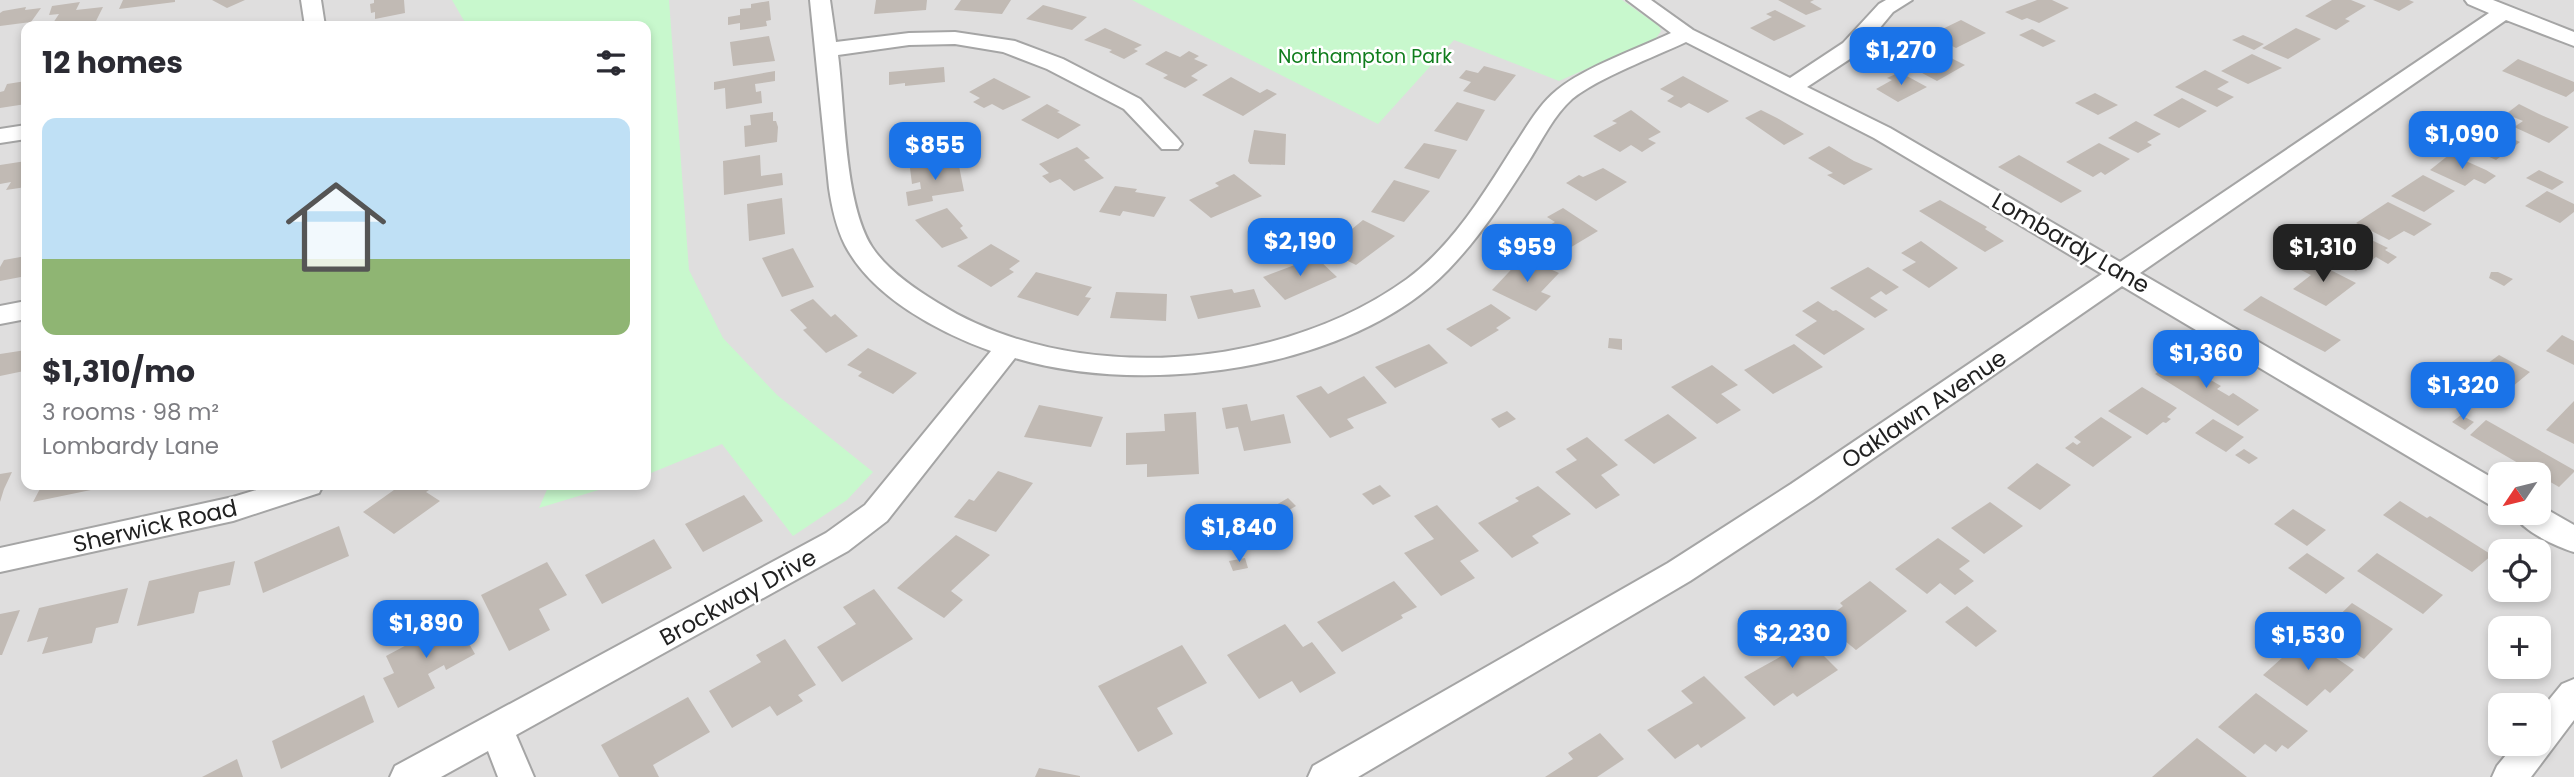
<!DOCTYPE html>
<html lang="en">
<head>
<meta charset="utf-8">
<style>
	:root { --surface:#fff; --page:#f2f2f3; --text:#2b2b33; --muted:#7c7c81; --accent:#1a73e8 }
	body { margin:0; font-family:Poppins,sans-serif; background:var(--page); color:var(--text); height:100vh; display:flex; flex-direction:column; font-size:26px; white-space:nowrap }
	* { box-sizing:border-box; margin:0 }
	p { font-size:23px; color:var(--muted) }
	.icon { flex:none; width:38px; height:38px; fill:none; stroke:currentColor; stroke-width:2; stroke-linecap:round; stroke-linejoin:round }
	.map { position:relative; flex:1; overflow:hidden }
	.drawer { position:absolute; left:21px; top:21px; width:630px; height:469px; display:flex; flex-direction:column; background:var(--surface); border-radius:14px; box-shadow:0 4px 10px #0003 }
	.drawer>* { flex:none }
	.needle { width:46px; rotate:235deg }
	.tools { position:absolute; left:2488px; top:462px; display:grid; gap:14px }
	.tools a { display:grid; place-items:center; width:63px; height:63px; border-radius:14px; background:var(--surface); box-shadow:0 4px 10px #0003; font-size:35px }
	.price { position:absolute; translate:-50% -60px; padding:0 16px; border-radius:14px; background:var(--accent); color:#fff; font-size:23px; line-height:46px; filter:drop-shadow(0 2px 4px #0008) }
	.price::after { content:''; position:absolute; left:50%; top:42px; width:21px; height:16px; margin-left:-10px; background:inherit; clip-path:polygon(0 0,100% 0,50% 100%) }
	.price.on { background:#222; color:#fff }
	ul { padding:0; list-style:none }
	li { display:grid; align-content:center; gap:14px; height:371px; padding:0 21px }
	li span { display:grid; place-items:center; height:217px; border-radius:14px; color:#555 }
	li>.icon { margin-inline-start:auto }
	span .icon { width:126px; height:126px; fill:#fffc; stroke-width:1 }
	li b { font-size:30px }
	h2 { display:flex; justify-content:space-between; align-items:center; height:84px; padding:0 21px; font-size:30px }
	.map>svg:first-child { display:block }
	.residential { fill:#dfdede; fill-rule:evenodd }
	.park { fill:#c8f8cd }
	.building { fill:#c1bab4 }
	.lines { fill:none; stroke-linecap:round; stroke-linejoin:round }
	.street-casing { stroke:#a5a5a5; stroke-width:4 }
	.street { fill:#fff; fill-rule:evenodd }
	.labels { text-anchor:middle; stroke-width:5; stroke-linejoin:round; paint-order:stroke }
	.far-park-label { font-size:19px; fill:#107d1d; stroke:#fff }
	.street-label { font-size:23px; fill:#212121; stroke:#fff }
</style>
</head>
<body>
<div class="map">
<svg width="2574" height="777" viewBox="0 0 2574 777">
	<rect width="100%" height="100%" fill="#f1eee8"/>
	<path class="residential" d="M0,0H2574V777H0ZM26,26H646V485H26ZM2501,474H2539V513H2501ZM2501,551H2539V590H2501ZM2501,628H2539V667H2501ZM2501,705H2539V744H2501Z"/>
	<path class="park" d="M452,0H669L689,270L723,338L777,395L873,472L847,500L793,536L722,444L646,475V26H467Z
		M1132,0H1622L1659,26L1661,31L1656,38L1559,81L1454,40L1378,124Z
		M549,485H615L539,508Z"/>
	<path class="building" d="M123,0H175V2L119,9Z
		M212,0H245L227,8Z
		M374,0H404L405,13L375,19V12L371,13L370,4L374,3Z
		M876,0H927L926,10L874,14Z
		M961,0H1011L1002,14L954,10Z
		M1778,0H1814L1810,2L1822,9L1806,15Z
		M2037,0H2052L2069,8L2039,23L2027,18L2022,20L2005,12Z
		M2332,0H2351L2366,6L2345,19L2350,21L2336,30L2305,16Z
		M2373,0H2409L2414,2L2399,11Z
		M769,1L771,20L766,21L767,26L740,30V23L728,25V17L740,15V9L751,8V4Z
		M80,2L76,10L103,7L96,21L51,26L59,14L49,15L52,6Z
		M1043,5L1087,17L1072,30L1026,19Z
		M26,7L25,10L41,8L31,22L0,26V13L3,11Z
		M1775,10L1806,26L1774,41L1750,28L1772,17L1766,14Z
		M1961,20L1986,33L1956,48L1930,35Z
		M1105,28L1142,45L1134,49L1138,51L1124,59L1109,52L1112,50L1084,40Z
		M2296,28L2321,39L2288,59L2262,48Z
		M2032,29L2056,41L2043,47L2019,35Z
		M2243,35L2264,44L2254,50L2232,40Z
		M769,36L775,61L733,66L730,42Z
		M1932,44L1948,53L1945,55L1965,65L1937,81L1909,66L1924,59L1929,61L1934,58L1920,50Z
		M1166,51L1180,57L1189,51L1199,56L1194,59L1208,65L1191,76L1198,80L1185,88L1163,78L1168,75L1145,64Z
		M2252,54L2282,68L2248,84L2221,71Z
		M2518,59L2574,82V91L2566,97L2502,71Z
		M1484,66L1516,75L1495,101L1463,91L1471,82L1459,78L1466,70L1478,73Z
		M944,67L945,82L905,86V83L889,85V72Z
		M2205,70L2229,82L2217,89L2234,97L2217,107L2175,87Z
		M775,71V81L755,84L756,92L761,91L762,103L726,109L725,88L714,90V82Z
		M1900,72L1905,75L1927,87L1898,102L1876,89L1892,80L1887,78Z
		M1683,76L1703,87L1729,101L1708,113L1689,103L1681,108L1667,101L1674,96L1660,89Z
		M1231,77L1260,93L1267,89L1277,94L1243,116L1202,95Z
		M994,78L1031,97L1003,110L992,104L984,108L973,102L980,98L969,92Z
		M26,81V104L0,108V92L4,91L7,84Z
		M2095,93L2118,105L2098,115L2075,103Z
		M2182,98L2207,111L2179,128L2153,115Z
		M1457,102L1485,110L1467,141L1434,131Z
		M1047,104L1060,111L1057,112L1081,125L1058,139L1021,120Z
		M2519,104L2539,114L2569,127L2549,143L2514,127L2523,121L2506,114Z
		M1631,110L1661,132L1648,139L1656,143L1642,152L1631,145L1620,152L1593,136L1617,123L1612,121Z
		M1761,110L1777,118L1804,134L1784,145L1745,118Z
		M773,112V121H776L778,127L777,142L745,147L744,126L751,125L750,115Z
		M2136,121L2161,134L2147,142L2152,145L2138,153L2108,138Z
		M935,126L942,152L901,159L898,148L910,146L906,131Z
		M2489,128L2520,142L2496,160L2465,146Z
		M1254,130L1286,134L1285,165L1250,164L1248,161Z
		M1424,143L1457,150L1439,179L1404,168Z
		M2099,143L2130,159L2105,175L2101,172L2093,177L2066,162Z
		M1829,146L1854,161L1873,169L1844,185L1827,175L1833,173L1808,158Z
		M1077,147L1090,158L1084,160L1104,178L1074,191L1060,179L1050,183L1042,176L1049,173L1039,164Z
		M2450,154L2486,170L2496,176L2485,184L2474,179L2465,186L2430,170Z
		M760,155L761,176L782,173L783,185L724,195L723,161Z
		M2019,155L2082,191L2061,203L1998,167Z
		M26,161V187L6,190L11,182L0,184V165Z
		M958,161L964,191L932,196L933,201L908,206L906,192L921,189L920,182L912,184L910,168Z
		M1603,168L1627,182L1596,201L1566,183L1579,175L1583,177Z
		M2539,170L2564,182L2552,190L2526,178Z
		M1234,174L1262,196L1211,218L1189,200L1219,186L1215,183Z
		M2423,175L2455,191L2424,212L2391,196Z
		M1394,180L1430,191L1404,222L1371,212Z
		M1115,186L1137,189L1135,192L1166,197L1154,217L1123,211L1120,216L1099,212Z
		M2547,191L2574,204V212L2560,223L2525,206Z
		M782,198L785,234L749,241L747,204Z
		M1940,200L1987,227L1985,229L2004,241L1985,252L1919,211Z
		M2388,202L2432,224L2414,236L2404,231L2389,240L2356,223Z
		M947,208L963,226L960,228L968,238L942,248L915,220Z
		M1563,208L1598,231L1558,255L1530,236L1555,222L1547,217Z
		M1363,220L1395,236L1356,265L1326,250Z
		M2357,233L2388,248L2385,250L2397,257L2388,264L2376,257L2356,271L2320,251L2329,245L2335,248Z
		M1921,241L1958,268L1929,288L1902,270L1916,262L1901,253Z
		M991,244L1020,261L1009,269L1014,272L991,287L957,266Z
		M793,248L814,287L782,297L762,258Z
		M26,256V276L0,281V267L4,260Z
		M1316,257L1337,277L1285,300L1263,277Z
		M1523,257L1559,273L1541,292L1551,296L1536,311L1492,290Z
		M2311,260L2356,283L2326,306L2293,289L2311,275L2299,269Z
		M1868,267L1899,287L1886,295L1881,291L1870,298L1888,310L1875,318L1830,288Z
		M1036,272L1092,287L1085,297L1091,298L1078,316L1017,297Z
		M2491,272H2498L2513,279L2504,286L2489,278Z
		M1232,289L1234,293L1254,289L1261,307L1198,319L1190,296Z
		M1116,292L1167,294L1166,321L1110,318Z
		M2261,296L2341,340L2325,352L2243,310Z
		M813,299L831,317L835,314L858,336L826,353L803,330L807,328L790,310Z
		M1818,301L1833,311L1836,310L1865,329L1824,355L1795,335L1817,321L1802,311Z
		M1491,304L1511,318L1496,328L1499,330L1471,347L1446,329Z
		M2562,335L2574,341V365L2546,351Z
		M1609,338L1622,339V350L1608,348Z
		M1429,344L1448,363L1395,388L1375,367Z
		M1794,344L1823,367L1773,394L1744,370Z
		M868,348L917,373L893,394L858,376L862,372L847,365Z
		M26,350L24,371L0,376V354Z
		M2182,355L2215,375L2209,379L2221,386L2217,389L2229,396L2233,393L2259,410L2238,426L2155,374Z
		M2499,355L2530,372L2512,387L2480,369Z
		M1712,365L1738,385L1721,394L1741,410L1717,424L1671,387Z
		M1364,376L1387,403L1347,419L1354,428L1330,438L1296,396L1321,386L1328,394Z
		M2142,387L2177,408L2167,417L2171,419L2166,423L2163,422L2147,435L2108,411Z
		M2574,401V444L2546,430Z
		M1247,404L1251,421L1284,414L1291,443L1244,451L1238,427L1226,429L1222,408Z
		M1039,405L1103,417L1091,447L1024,437Z
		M1507,411L1516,419L1499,428L1491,419Z
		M1196,412L1199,474L1147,477V464L1126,465V433L1165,431L1164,414Z
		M1668,414L1697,438L1654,464L1624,440Z
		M2461,415L2474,422L2465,430L2452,422Z
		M2101,417L2132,437L2093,467L2065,448L2073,442L2077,445L2081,442L2074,437Z
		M2213,419L2244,437L2226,452L2195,433Z
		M2486,420L2574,470V472L2559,487L2470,435Z
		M1587,437L1618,465L1601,475L1620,495L1596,509L1555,472L1577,460L1566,449Z
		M2244,449L2258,458L2249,464L2235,455Z
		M2037,463L2071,485L2040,510L2007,488Z
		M998,471L1033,483L996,532L954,517L969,499L974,501Z
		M12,472L4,489L0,502V474Z
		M42,485H109L110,486L33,502Z
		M401,485H428L432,488L426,492L440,501L394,534L363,512Z
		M1380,485L1391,496L1373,505L1362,494Z
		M1538,486L1571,514L1532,536L1539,543L1512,558L1478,523L1519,501L1515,498Z
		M744,495L763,521L703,552L685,524Z
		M1288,498L1296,506L1284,513L1276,505Z
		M2400,501L2427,518L2430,516L2492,555L2472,572L2383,515Z
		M1990,502L2023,526L1984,554L1951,528Z
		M1437,505L1479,551L1460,561L1475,578L1441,596L1404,553L1434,539L1414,516Z
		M2293,509L2326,530L2307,546L2274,524Z
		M339,526L349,556L263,593L254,562Z
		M956,535L990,555L951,591L963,600L944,618L897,588Z
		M1938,538L1970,561L1959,569L1974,581L1955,595L1940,583L1927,594L1895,569Z
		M654,539L672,568L602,604L585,575Z
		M2307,553L2345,578L2326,594L2288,568Z
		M2377,553L2443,595L2423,614L2357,571Z
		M1245,558L1248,568L1233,571L1229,561Z
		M235,561L230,585L199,592L194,613L137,626L149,581Z
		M547,562L567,595L539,609L550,630L509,651L481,595Z
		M1394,581L1417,607L1401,615L1403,618L1342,652L1317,622Z
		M1870,581L1907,611L1856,650L1822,622L1843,606L1840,603Z
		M128,588L118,623L96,628L92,643L42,654L48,637L27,642L39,608Z
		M874,589L913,639L842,682L817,647L856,624L843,607Z
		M2352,603L2393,629L2364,659L2322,632Z
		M1967,606L1997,631L1976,647L1945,622Z
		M20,610L2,655H0V614Z
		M452,614L475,654L446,670L444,665L428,674L435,688L398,708L383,678L394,673L386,656L429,633L425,628Z
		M1285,624L1303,647L1312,642L1336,673L1300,693L1292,681L1259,699L1227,655Z
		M1798,630L1838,670L1797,697L1793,693L1774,706L1744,677L1787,653L1777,644Z
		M2305,637L2354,670L2330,693L2325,689L2307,706L2263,675Z
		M785,639L816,685L798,695L803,701L777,716L770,706L732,728L709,691L761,662L756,655Z
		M1182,645L1207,683L1157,708L1173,734L1138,752L1098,686Z
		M1704,676L1746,718L1701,748L1698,744L1675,759L1647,730L1693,703L1681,691Z
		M2256,693L2308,731L2288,749L2282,745L2276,752L2265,744L2254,754L2218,727Z
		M364,695L374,722L281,769L272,741Z
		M688,697L710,732L653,765L659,777H619L601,745Z
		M1600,733L1624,759L1597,777H1545L1573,759L1568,753Z
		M2197,738L2247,777H2152Z
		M237,759L243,777H202Z
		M1039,768L1080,776V777H1035Z"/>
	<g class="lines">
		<g class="street-casing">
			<path id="street" d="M301,0H321L325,26H305Z
				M810,0H830L836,42L909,33L955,32L1015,41L1063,59L1140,99L1178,139L1182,144L1178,149H1162L1124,109L1047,69L1003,52L955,44L909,45L838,55C845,108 844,203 872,247C887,270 915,289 938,303C1072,387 1280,371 1407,279C1452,246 1483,195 1512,149C1525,130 1538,105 1557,90C1585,67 1637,49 1671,33L1627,0H1651L1693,30L1790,78L1843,43L1879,4L1886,0H1912L1893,12L1859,53L1807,87L1890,128L2120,262L2489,13L2468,4L2465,0H2493L2574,32V46L2506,20L2140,273L2501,483V508L2490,505L2122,286L1813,500L1690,581L1358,777H1308L1313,766L1668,563L1791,484L2102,274L1874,138L1686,42C1654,57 1598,78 1572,99C1554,115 1542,140 1530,159C1505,198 1480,237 1448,270C1350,371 1145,397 1015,358L887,521L848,551L516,735L534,777H498L488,751L441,777H390L395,766L826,533L865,505L991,351C938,332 872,297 845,245C836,227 832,208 829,188Z
				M26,125V139L0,143V129Z
				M26,301V319L0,324V306Z
				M273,485H323L319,493L233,521L0,572V548L233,497Z
				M2539,505L2574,525V552C2555,546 2522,531 2513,513H2539Z
				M2574,679V720L2531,777H2492L2497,766L2515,744H2539V712L2562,684Z"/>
		</g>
		<use href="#street" class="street"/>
	</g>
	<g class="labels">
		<g class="far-park-label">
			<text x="1365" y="63">Northampton Park</text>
		</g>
		<g class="street-label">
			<text transform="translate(2071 243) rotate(30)" y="8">Lombardy Lane</text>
			<text transform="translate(1924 409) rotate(-34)" y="8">Oaklawn Avenue</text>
			<text transform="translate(155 526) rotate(-13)" y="8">Sherwick Road</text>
			<text transform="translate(738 597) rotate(-29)" y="8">Brockway Drive</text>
		</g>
	</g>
</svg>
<div class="tools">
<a><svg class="needle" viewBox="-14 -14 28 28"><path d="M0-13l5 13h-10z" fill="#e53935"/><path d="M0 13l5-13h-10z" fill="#7c7c81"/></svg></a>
<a><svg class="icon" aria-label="locate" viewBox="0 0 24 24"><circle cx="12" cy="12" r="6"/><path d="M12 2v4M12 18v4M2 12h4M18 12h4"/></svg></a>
<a>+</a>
<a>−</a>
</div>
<b class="price" style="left:1901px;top:87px">$1,270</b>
<b class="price" style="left:2462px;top:171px">$1,090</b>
<b class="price" style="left:935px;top:182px">$855</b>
<b class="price" style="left:1300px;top:278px">$2,190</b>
<b class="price" style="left:1527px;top:284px">$959</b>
<b class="price on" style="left:2323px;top:284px">$1,310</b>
<b class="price" style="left:2206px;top:390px">$1,360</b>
<b class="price" style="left:2463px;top:422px">$1,320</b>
<b class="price" style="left:1239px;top:564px">$1,840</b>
<b class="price" style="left:426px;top:660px">$1,890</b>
<b class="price" style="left:1792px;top:670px">$2,230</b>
<b class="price" style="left:2308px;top:672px">$1,530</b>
<section class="drawer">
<h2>12 homes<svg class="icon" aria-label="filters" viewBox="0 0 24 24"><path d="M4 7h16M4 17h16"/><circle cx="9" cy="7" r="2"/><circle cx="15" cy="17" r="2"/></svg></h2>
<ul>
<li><span style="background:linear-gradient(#bfe0f5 65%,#8fb573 0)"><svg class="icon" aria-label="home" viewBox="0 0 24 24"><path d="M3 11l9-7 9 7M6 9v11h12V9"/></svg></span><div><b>$1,310/mo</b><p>3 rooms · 98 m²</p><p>Lombardy Lane</p></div></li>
</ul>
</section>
</div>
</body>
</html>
